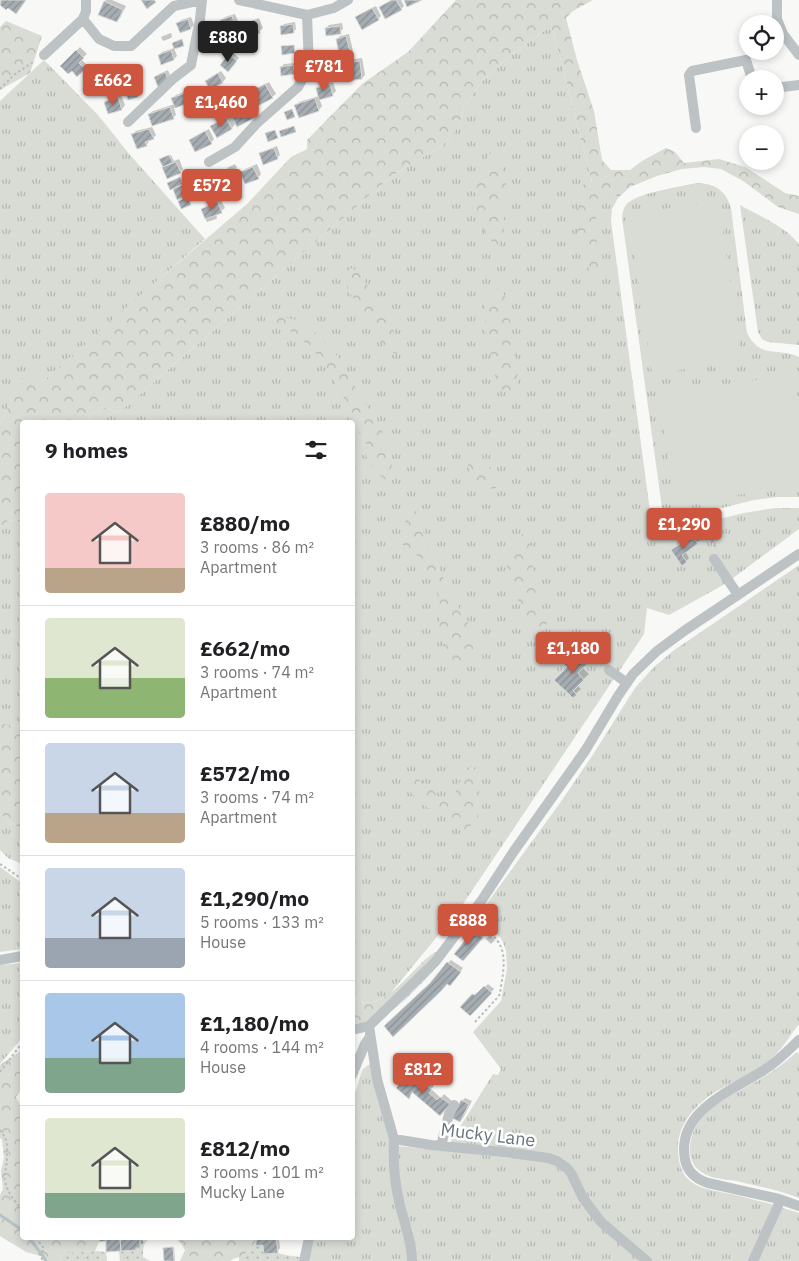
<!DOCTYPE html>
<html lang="en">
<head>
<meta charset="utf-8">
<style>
	:root { --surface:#fff; --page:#f2f2f2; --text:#202124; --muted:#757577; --line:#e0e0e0; --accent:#cf563e }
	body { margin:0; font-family:"IBM Plex Sans",sans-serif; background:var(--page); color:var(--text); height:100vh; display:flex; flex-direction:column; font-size:19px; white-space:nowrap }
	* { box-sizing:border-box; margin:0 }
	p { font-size:16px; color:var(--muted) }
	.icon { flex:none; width:28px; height:28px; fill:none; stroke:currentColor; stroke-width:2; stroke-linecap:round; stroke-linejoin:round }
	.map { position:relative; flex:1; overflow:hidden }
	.drawer { position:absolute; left:20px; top:420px; width:335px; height:820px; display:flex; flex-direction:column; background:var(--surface); border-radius:5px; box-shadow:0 2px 8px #0003 }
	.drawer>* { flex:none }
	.tools { position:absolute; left:739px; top:15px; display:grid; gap:10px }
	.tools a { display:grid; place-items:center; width:45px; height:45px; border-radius:50%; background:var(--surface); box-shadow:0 2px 8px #0003; font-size:25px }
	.price { position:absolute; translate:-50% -42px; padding:0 11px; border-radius:5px; background:var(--accent); color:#fff; font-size:16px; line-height:32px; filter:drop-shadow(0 1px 2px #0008) }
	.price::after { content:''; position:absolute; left:50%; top:30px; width:15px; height:11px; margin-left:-8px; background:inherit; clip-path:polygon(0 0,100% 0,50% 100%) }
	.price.current { background:#222; color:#fff }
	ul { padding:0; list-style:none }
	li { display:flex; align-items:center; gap:15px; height:125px; padding:0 25px }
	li+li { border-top:1px solid var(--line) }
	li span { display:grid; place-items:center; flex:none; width:140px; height:100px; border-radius:5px; color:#555 }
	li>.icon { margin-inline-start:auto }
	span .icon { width:60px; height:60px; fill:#fffc; stroke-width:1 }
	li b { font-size:21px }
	h2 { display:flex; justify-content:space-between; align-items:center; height:60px; padding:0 25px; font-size:21px }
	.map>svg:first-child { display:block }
	.grass { fill:url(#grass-tufts) }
	.forest { fill:url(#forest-crowns) }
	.park { fill:url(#park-dots) }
	.pitch { fill:#d8dcd5 }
	.shadow { fill:#0003 }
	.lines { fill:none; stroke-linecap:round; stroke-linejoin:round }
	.stream { stroke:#b7c2c5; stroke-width:3 }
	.building { fill:url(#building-hatch); stroke:#dad9d8 }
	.path { stroke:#b8bcbe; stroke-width:2; stroke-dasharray:2.5 2.5; stroke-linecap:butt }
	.minor { stroke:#bdc2c5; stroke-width:10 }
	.labels { text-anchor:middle; stroke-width:5; stroke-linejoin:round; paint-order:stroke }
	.street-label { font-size:18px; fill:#66757d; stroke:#fff }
</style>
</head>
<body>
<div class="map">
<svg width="799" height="1261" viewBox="0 0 799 1261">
	<defs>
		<pattern id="grass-tufts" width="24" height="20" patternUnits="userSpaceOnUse" patternTransform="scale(1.25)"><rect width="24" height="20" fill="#d8dcd5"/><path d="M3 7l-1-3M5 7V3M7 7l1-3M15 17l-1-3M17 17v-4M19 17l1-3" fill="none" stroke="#b3b7b2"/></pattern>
		<pattern id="forest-crowns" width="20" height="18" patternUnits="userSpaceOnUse" patternTransform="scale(1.25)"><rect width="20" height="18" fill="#d8dcd5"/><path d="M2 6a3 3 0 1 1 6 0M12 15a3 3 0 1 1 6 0" fill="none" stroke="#b3b7b2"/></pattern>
		<pattern id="park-dots" width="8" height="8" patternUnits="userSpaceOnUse" patternTransform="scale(1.25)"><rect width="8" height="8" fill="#d8dcd5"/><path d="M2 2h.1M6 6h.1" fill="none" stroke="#b3b7b2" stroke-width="1.8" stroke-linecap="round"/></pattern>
		<pattern id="building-hatch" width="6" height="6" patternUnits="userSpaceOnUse" patternTransform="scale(1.25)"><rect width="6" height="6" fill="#a5adb2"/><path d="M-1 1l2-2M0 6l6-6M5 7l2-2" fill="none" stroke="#8a9196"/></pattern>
	</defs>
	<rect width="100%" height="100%" fill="#f8f8f6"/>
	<path class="grass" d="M545,30H553L590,174L595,200L610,188L618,198L612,209L611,221L650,511L656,520L666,525L681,528L744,513L775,508H799V529L725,584L669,615L647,608L644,634L459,910L389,995C372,1003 369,1006 352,997V422H89L90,414L108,408L118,413L393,175L442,146L459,126L464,107L483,80L515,52Z
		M44,60L98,115L130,155L205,239L43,381L26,372L0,424V101Z
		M698,183C716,184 726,191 731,208L747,333C761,360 777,347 799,357V497H777L754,500L686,517C674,517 670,519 662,508L622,218C623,212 623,207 628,203C638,193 682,186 698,183Z
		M740,205C757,215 789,228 799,245V345L768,342L762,339L758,332Z
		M22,519V729L21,727L0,723V527L8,521Z
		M799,565V1024C791,1034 782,1049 773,1057C768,1062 761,1067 754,1071C737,1082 717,1088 702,1102C689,1113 678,1129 678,1147C678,1186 699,1188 731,1194C744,1197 758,1201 771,1204L773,1205L750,1261H650L597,1213L570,1167L450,1143L493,1074L498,1075L501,1069L473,1032L501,1001L507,969L506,950L501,938L477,917L560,803L592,756L635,688L654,667L673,651Z
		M0,814L22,830V864L8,858L0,850Z
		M0,867L22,883V949L0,952Z
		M22,963V1038L0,1064V965Z
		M797,1052L799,1054V1198C779,1190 757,1186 736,1181C725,1179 713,1179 703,1173C695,1169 690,1160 690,1151C689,1113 729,1097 757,1081C771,1073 785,1063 797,1052Z
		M370,1064L391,1144L408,1255V1261H308L313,1238H352L353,1100L361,1074L363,1069Z
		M398,1146L551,1162L564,1169L582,1201L644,1261H416V1254L412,1228L403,1206L398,1189Z
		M783,1208L799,1213V1261H756L780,1210Z"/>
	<path class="forest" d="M456,0H593L573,11L566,18L577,60L594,111L602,160L611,170H630L642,161L666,148L675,152L684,163L719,159L745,167L785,193L799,196V214L778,207L743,181L721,169L704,167L682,169L657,176L630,187L618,198L610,188L595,201L598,268L596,281L588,276L590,252L581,249L574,212L586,200L582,185L592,182L553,30H545L515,52L483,80L464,107L459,126L442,146L393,175L118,413L108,408L90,414L89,422H22V519L8,521L0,527V424L26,371L43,381L129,305L247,204L291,157L307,149V140L362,84L408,52Z
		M6,21L42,36L30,73L0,90V27Z
		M490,152L501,161L506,182L507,194L498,208L506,223L498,250L476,220L475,191Z
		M351,268L360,272L399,342L402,355L394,353L384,346L368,316L348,291L344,274Z
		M492,287L502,290L507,301L518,372L516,392L508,393L497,386L485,328V302Z
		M264,317H276L293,319L310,327L338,357L382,431L391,448L393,476L386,480L376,473L366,456L367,445L352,421L344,398L321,359L296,334L272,323Z
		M482,461L499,474L503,486L492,489L470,478L468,463Z
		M416,511L422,523L426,545L436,561L451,595L471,628L477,645L470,661L463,666L454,662L444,643L439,626L440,616L439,596L432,579L419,557L403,545L404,525L409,513Z
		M525,532L532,537L531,547L537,603L547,621L546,630L537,633L526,621L510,581L506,561L516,540Z
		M0,723L21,727L22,729V830L0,814Z
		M471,766L480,775L478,817L464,834L455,827L451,813L428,808L411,793V783L416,778L430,787L442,801L447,803L454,797L458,784Z
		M435,952H440L446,956L427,978L406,999L378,1022L362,1026L353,1024L352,997C356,998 360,1001 363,1002C389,1008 415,964 435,952Z
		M22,1050V1089L16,1097L22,1108V1238H99V1242L95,1251L63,1253L60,1261H44L41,1256L26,1252L0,1236V1195L3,1189L1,1171L4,1158L2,1140L0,1138V1065Z
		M173,1238H264C256,1243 252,1249 245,1254C240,1258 235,1257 230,1261H180L185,1250L180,1242Z"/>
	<path class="park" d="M140,1238H151C143,1243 143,1247 143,1257L150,1261H120L119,1251L136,1250V1248H140Z
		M256,1243L263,1245L264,1254L278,1253L285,1255L300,1257V1261H239V1257L247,1253Z
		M95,1251L106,1252L107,1261H60L63,1253Z"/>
	<path class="pitch" d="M719,201L741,361L652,374L629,214Z
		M793,375L799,419V487L674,503L660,393Z"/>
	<path class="shadow" d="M106,0H112L126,6L120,18L117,21L105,2Z
		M391,0H401L404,6L401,9L380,7Z
		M376,6L381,16L378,19L360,14Z
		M235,14L238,21L234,25L222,20L225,17Z
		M191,17L194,25L191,28L178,24L181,20Z
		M259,18L263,28L260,31L251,34L248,24L251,21Z
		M295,22L296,29L293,32L281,27L284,24Z
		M342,23L343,29L340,32L326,28L329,25Z
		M171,33L172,36L171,38L163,41L161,37L163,36Z
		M349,34L353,51L350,54L337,39L340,36Z
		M80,47L87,54L81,59L87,65L77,75L72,69L62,66Z
		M174,48L177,56L174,59L159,55L162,52Z
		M233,52L239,58L231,67L230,55Z
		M362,58L365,75L362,78L346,63L349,60Z
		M296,63L297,70L294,73L281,67L284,64Z
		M327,65L335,68L332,76L326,66Z
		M168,70L171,78L155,77L159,74Z
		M221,71L226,78L223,82L211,88L206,81L210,78Z
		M137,82L141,93L138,96L129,99L125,88L128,85Z
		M269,82L276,94L272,97L250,93L253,90Z
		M333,82L336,91L332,95L319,98L322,106L319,110L299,116L296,106L299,102L319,96L317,88L321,85Z
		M197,87L200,96L197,99L174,108L176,115L173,118L149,114L153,111L175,104L173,98L176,95Z
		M121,95L125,105L122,109L109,113L105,102L108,99Z
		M251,104L257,114L253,117L236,123L232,128L217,136L212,127L215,124L229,115L230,117L235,112Z
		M152,127L156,135L153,138L148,140L149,142L146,145L133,134L136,131Z
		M209,129L214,139L211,143L190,140L194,137Z
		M277,146L280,155L277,158L260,154L264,151Z
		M171,155L174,161L179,159L183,169L180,172L162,158Z
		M235,164L237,168L229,173L227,168Z
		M257,164L261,174L258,178L242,172L245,169Z
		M181,177L184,183L190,181L194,190L188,194L191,203L190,204L179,201L184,196L174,189L178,185L170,182Z
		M221,200L225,208L221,211L216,214L217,218L216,219L207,222L202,209L206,206Z
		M696,534L700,540L685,551L689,558L686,561L676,547Z
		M590,647L596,653L582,667L589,674L577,685L581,689L573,696L569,667L566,664L574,656L577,659Z
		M477,928L485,934L466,957L456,954Z
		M490,935L495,940L491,944L486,939Z
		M451,960L463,968L453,981L447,983L448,963Z
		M488,984L494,989L470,1014L462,1007L477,992L479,993Z
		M420,1073L434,1086L431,1089L441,1098L444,1094L452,1101L443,1111L413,1091L408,1097L398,1088L407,1078L412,1082Z
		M465,1098L472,1101L463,1118L460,1121L462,1101Z
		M100,1238H143V1243L136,1249L107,1240H100Z
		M259,1238H279L280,1248L277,1252L257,1240Z
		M174,1247L175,1261H165L164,1249L165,1248Z"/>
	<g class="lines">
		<path class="stream" d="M0,1215L22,1230
			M29,1238L43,1256L46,1261"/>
	</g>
	<path class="building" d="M1,0H26L16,14L8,8L6,10L0,5Z
		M141,0H154L156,2L147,9Z
		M392,0H396L402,10L385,19L379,7Z
		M404,0H422L407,7Z
		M104,1L123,10L117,22L98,15Z
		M372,8L379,20L362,30L355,17Z
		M232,16L235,26L223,29L220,20Z
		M188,19L191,29L180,33L176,23Z
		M256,21L260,33L251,36L246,24Z
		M293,24L294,33L281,35L280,26Z
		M340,26L341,34L326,36L325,28Z
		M346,36L351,56L340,58L336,39Z
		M182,39L184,46L174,49L172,43Z
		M294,45L295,53L282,55L281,46Z
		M76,50L84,58L79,63L85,69L77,77L72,71L68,74L60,66Z
		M171,50L174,60L161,65L158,55Z
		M229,54L237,61L228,72L220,65Z
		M360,61L362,79L347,81L344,63Z
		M293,65L295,74L281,76L280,67Z
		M325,66L335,69L332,77L322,74Z
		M165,72L169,82L158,87L154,77Z
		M218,73L223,83L210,90L205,81Z
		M134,84L138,97L128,100L124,87Z
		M265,84L273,98L256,107L249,93Z
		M330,84L333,96L319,100L316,88Z
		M194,90L198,100L175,108L171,98Z
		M118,97L122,110L108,114L104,102Z
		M315,98L319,111L299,118L294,105Z
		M247,106L254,118L237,127L231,115Z
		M170,107L174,119L152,126L148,114Z
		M292,109L295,117L287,120L284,112Z
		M226,118L232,129L217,138L210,126Z
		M294,126L296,132L281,137L279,131Z
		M149,129L154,139L145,142L147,146L137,149L131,134Z
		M275,130L278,138L268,142L265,133Z
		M205,131L212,144L195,152L189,140Z
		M274,148L278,159L263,165L259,153Z
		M169,155L173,163L163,167L159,159Z
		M176,162L181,173L167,179L162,167Z
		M253,167L259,179L245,184L240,172Z
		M180,177L183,184L170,190L167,183Z
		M186,183L191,194L177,200L173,189Z
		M187,197L191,205L181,209L178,201Z
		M218,202L222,213L205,219L201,209Z
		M692,536L698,544L682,555L687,562L682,566L671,550Z
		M584,651L592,659L578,673L584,680L573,691L577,695L573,698L554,680L567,667L564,664L568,660L571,663Z
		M473,930L483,938L463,961L454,954Z
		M447,962L461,972L450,986L447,984L441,991L393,1037L384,1026L430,983Z
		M484,986L492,993L470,1016L460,1007L472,994L475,995Z
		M416,1076L432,1090L429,1093L437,1100L440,1097L450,1104L440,1116L412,1092L409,1099L396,1088L403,1080L408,1084Z
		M461,1100L469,1104L460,1122L452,1118Z
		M99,1238H120L121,1251L106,1252V1241L99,1242Z
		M120,1238H140V1248H136V1250L121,1251Z
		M264,1238H279H276L278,1253L264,1254L263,1245L256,1246V1239Z
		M173,1247L174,1261H164L163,1248Z"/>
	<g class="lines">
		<path class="path" d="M0,89L15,74L35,61
			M703,517L708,534L717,549
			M0,864L22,879
			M475,1022L498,997L500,994C502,976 509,954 496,939C491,933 484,928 478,923
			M0,1072L22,1043
			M0,1130L5,1137L7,1145V1162L4,1177L7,1188L11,1196L22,1210
			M36,1238L43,1247V1251L39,1253L43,1261"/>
		<path class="minor" d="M239,0L307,15L334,8L348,0
			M777,0V19L783,34L799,55
			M83,19L99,39L114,46H131L174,6L201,0
			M44,55L83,19L86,11V0
			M775,88L799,85
			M128,122L174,78L191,65L200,19L202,0
			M696,128L689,75L692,71L746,60L752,79
			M209,162L235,147L257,123L298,87L309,67L307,15
			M714,559L738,595
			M609,670L627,683
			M0,960L22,956
			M369,1026L377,1079L394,1139L431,1145L512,1153L548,1158L557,1161L567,1168L571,1173L583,1198L601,1222L647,1261
			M352,1030L369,1026L435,962L482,900L514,851L585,751L618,696L633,674L657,651L684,631L799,554
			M799,1040C788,1051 777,1062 764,1070C732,1091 676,1111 685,1159C687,1172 696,1179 708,1183L779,1199L799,1206
			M352,1075L365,1044L370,1037
			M394,1139C393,1160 394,1180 399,1201C403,1220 412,1240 412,1261
			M441,1146L449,1114L454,1105
			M304,1261L309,1238
			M753,1261L778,1206L779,1199"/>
	</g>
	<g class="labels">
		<g class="street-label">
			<text transform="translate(488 1135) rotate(7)" y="6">Mucky Lane</text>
		</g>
	</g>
</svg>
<div class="tools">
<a><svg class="icon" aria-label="locate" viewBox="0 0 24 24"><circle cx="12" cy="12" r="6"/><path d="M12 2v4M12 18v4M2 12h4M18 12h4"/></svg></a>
<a>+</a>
<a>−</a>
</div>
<b class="price current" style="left:228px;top:63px">£880</b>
<b class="price" style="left:324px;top:92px">£781</b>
<b class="price" style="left:113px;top:106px">£662</b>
<b class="price" style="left:221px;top:128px">£1,460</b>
<b class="price" style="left:212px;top:211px">£572</b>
<b class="price" style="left:684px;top:550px">£1,290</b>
<b class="price" style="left:573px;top:674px">£1,180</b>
<b class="price" style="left:468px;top:946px">£888</b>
<b class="price" style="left:423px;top:1095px">£812</b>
<section class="drawer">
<h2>9 homes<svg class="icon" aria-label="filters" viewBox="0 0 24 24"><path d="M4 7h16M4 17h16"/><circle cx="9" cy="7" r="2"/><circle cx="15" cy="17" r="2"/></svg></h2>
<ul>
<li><span style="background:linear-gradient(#f6c9c9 75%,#b9a48a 0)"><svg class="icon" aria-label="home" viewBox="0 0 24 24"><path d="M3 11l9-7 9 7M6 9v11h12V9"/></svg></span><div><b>£880/mo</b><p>3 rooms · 86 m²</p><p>Apartment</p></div></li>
<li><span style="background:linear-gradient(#dfe7d0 60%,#8fb573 0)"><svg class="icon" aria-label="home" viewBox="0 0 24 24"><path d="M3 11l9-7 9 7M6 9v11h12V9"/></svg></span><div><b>£662/mo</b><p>3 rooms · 74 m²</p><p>Apartment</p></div></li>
<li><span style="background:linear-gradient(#c9d6e8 70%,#b9a48a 0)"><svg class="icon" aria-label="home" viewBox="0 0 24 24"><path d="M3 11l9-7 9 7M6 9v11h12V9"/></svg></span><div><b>£572/mo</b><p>3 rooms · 74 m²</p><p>Apartment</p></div></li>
<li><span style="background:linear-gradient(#c9d6e8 70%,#9aa5b1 0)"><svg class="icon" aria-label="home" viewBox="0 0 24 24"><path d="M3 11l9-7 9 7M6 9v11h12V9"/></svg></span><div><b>£1,290/mo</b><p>5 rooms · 133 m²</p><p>House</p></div></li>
<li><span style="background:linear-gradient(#a9c7e8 65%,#7fa58c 0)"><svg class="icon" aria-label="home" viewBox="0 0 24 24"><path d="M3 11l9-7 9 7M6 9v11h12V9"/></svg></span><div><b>£1,180/mo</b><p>4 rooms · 144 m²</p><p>House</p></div></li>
<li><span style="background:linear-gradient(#dfe7d0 75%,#7fa58c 0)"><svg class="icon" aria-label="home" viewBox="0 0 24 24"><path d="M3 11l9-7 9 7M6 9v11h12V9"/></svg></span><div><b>£812/mo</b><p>3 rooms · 101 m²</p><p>Mucky Lane</p></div></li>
</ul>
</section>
</div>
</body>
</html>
